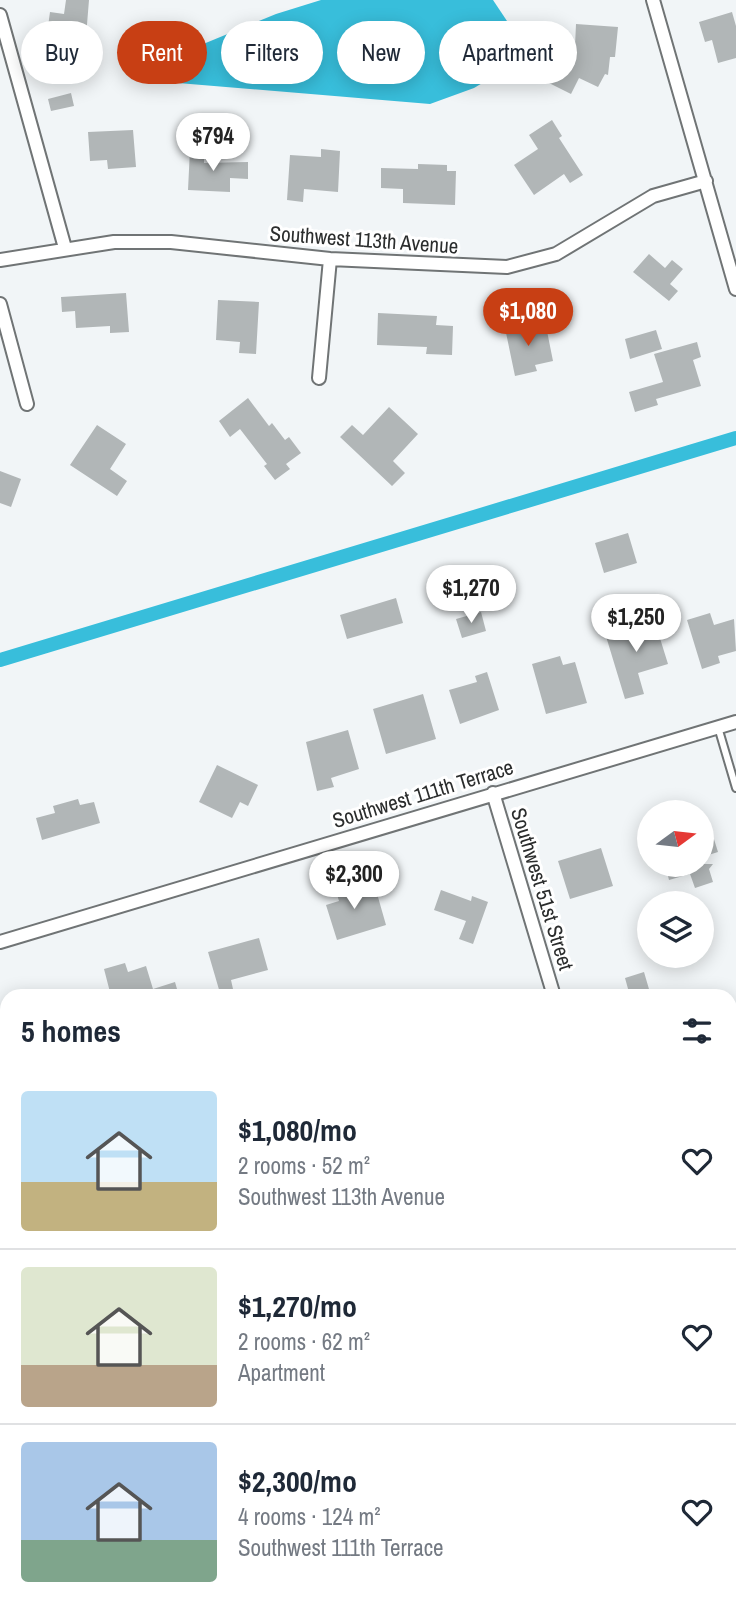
<!DOCTYPE html>
<html lang="en">
<head>
<meta charset="utf-8">
<style>
	:root { --surface:#fff; --page:#f6f6f7; --text:#1f2937; --muted:#747a83; --line:#e0e1e3; --accent:#c83f14 }
	body { margin:0; font-family:"Archivo Narrow",sans-serif; background:var(--page); color:var(--text); height:100vh; display:flex; flex-direction:column; font-size:26px; white-space:nowrap }
	* { box-sizing:border-box; margin:0 }
	p { font-size:23px; color:var(--muted) }
	.icon { flex:none; width:38px; height:38px; fill:none; stroke:currentColor; stroke-width:2; stroke-linecap:round; stroke-linejoin:round }
	.map { position:relative; flex:1; overflow:hidden }
	.side { position:absolute; left:0px; top:989px; width:737px; height:625px; display:flex; flex-direction:column; background:var(--surface); border-radius:21px 21px 0 0; box-shadow:0 4px 18px #0003 }
	.side>* { flex:none }
	.guide { position:absolute; left:21px; top:21px; width:695px; height:63px; display:flex; gap:14px }
	.needle { width:46px; rotate:75deg }
	.fabs { position:absolute; left:637px; top:800px; display:grid; gap:14px }
	.fabs a { display:grid; place-items:center; width:77px; height:77px; border-radius:50%; background:var(--surface); box-shadow:0 4px 18px #0003; font-size:35px }
	.price { position:absolute; translate:-50% -60px; padding:0 16px; border-radius:24px; background:#fff; color:#222; font-size:23px; line-height:46px; filter:drop-shadow(0 2px 4px #0008) }
	.price::after { content:''; position:absolute; left:50%; top:42px; width:21px; height:16px; margin-left:-10px; background:inherit; clip-path:polygon(0 0,100% 0,50% 100%) }
	.price.selected { background:var(--accent); color:#fff }
	ul { padding:0; list-style:none }
	li { display:flex; align-items:center; gap:21px; height:175px; padding:0 21px }
	li+li { border-top:2px solid var(--line) }
	li span { display:grid; place-items:center; flex:none; width:196px; height:140px; border-radius:7px; color:#555 }
	li>.icon { margin-inline-start:auto }
	span .icon { width:84px; height:84px; fill:#fffc; stroke-width:1 }
	li b { font-size:30px }
	h2 { display:flex; justify-content:space-between; align-items:center; height:84px; padding:0 21px; font-size:30px }
	.tag { padding:0 24px; border-radius:32px; background:var(--surface); box-shadow:0 4px 18px #0003; font-size:24px; line-height:63px }
	.tag.selected { background:var(--accent); color:#fff }
	.map>svg:first-child { display:block }
	.water { fill:#38bedb }
	.lines { fill:none; stroke-linecap:round; stroke-linejoin:round }
	.canal { stroke:#38bedb; stroke-width:14 }
	.building { fill:#b1b6b7 }
	.service-casing { stroke:#707475; stroke-width:10 }
	.minor-casing { stroke:#707475; stroke-width:16 }
	.service { stroke:#fff; stroke-width:6 }
	.minor { stroke:#fff; stroke-width:12 }
	.labels { text-anchor:middle; stroke-width:6; stroke-linejoin:round; paint-order:stroke }
	.street-label { font-size:21px; fill:#2b2d2d; stroke:#fff }
</style>
</head>
<body>
<div class="map">
<svg width="736" height="1612" viewBox="0 0 736 1612">
	<rect width="100%" height="100%" fill="#f1f5f7"/>
	<path class="water" d="M321,0H493L515,33L510,53L494,76L474,88L430,104L154,81L150,66L276,14Z"/>
	<g class="lines">
		<path class="canal" d="M0,660L736,438"/>
	</g>
	<path class="building" d="M66,0H89L84,61L44,55L50,12L64,14Z
		M732,12L736,26V58L718,63L712,40L705,42L699,22Z
		M576,24L618,27L615,57H610L608,75L605,74L598,87L579,78L571,94L549,83L559,62L566,65L568,45L575,46Z
		M71,93L74,106L51,111L48,99Z
		M552,120L562,136L559,138L583,175L570,183L564,174L534,195L514,165L538,149L529,135Z
		M133,130L136,167L108,169L107,160L90,161L88,132Z
		M190,149L204,150V163L248,162V179L230,178V192L188,190Z
		M321,149L340,151L338,192L304,189L303,202L287,200L290,155L321,157Z
		M418,164L447,165V171H456L455,205L403,203V189L381,188V168L418,169Z
		M649,254L665,268L672,260L683,269L670,284L678,291L669,301L633,272Z
		M126,293L129,332L110,333V326L76,328L75,311L62,312L61,297Z
		M218,300L259,302L256,354L239,353L240,342L216,340Z
		M378,313L437,316L436,325L453,326L452,355L426,354L427,347L377,345Z
		M524,324L525,331L546,326L553,361L535,365L537,371L515,376L505,328Z
		M656,330L662,349L630,359L625,339Z
		M697,342L701,357L693,360L701,386L656,399L658,405L635,412L629,392L663,382L654,354Z
		M248,398L269,426L272,423L285,440L289,437L301,453L286,464L290,469L275,480L264,466L267,464L240,429L230,437L219,421Z
		M389,407L418,434L393,461L405,473L392,486L340,437L352,425L363,435Z
		M97,425L126,444L110,469L127,481L117,496L70,465Z
		M0,471L21,479L11,507L0,503Z
		M628,533L637,563L604,573L595,543Z
		M396,598L403,623L347,639L340,615Z
		M481,612L486,631L462,638L456,619Z
		M710,613L714,625L734,619L736,651L718,656L720,663L702,669L687,620Z
		M654,619L668,664L638,673L644,694L625,699L605,633Z
		M560,656L563,665L575,662L587,703L546,714L532,664Z
		M487,672L499,710L460,724L449,690L477,682L475,676Z
		M423,694L436,739L386,754L373,709Z
		M348,730L359,769L331,778L334,787L317,791L306,742Z
		M217,765L258,785L248,806L240,802L232,818L199,802Z
		M78,799L80,805L94,802L100,823L42,840L36,818L55,813L53,806Z
		M713,836L718,852L702,857V840Z
		M601,848L613,886L570,899L558,861Z
		M665,864H713L709,869L713,882L695,888L690,874L669,880Z
		M345,875L352,897L376,890L386,925L337,940L326,905L339,901L332,878Z
		M441,890L471,901L472,896L488,902L473,944L459,939L466,921L434,910Z
		M259,938L268,970L231,980L233,989L220,993L208,952Z
		M125,963L128,972L146,966L153,989L175,982L179,996H111L104,969Z
		M644,972L651,996H630L625,978Z"/>
	<g class="lines">
		<g class="service-casing">
			<path id="service" d="M718,727L736,788
				M162,1606L163,1612"/>
		</g>
		<g class="minor-casing">
			<path id="minor" d="M653,0L736,289
				M0,15L65,248
				M0,260L114,242H171L330,259L507,267L556,254L653,196L706,181
				M0,304L27,404
				M319,378L330,259
				M493,793L554,996
				M0,942L736,722
				M46,1612L64,1606"/>
		</g>
		<use href="#service" class="service"/>
		<use href="#minor" class="minor"/>
	</g>
	<g class="labels">
		<g class="street-label">
			<text transform="translate(364 240) rotate(4)" y="7">Southwest 113th Avenue</text>
			<text transform="translate(423 794) rotate(-17)" y="7">Southwest 111th Terrace</text>
			<text transform="translate(542 889) rotate(73)" y="7">Southwest 51st Street</text>
		</g>
	</g>
</svg>
<div class="fabs">
<a><svg class="needle" viewBox="-14 -14 28 28"><path d="M0-13l5 13h-10z" fill="#e53935"/><path d="M0 13l5-13h-10z" fill="#747a83"/></svg></a>
<a><svg class="icon" aria-label="layers" viewBox="0 0 24 24"><path d="M12 4l9 5-9 5-9-5zM3 14l9 5 9-5"/></svg></a>
</div>
<b class="price" style="left:213px;top:173px">$794</b>
<b class="price selected" style="left:528px;top:348px">$1,080</b>
<b class="price" style="left:471px;top:625px">$1,270</b>
<b class="price" style="left:636px;top:654px">$1,250</b>
<b class="price" style="left:354px;top:911px">$2,300</b>
<div class="guide">
<a class="tag">Buy</a>
<a class="tag selected">Rent</a>
<a class="tag">Filters</a>
<a class="tag">New</a>
<a class="tag">Apartment</a>
</div>
<section class="side">
<h2>5 homes<svg class="icon" aria-label="filters" viewBox="0 0 24 24"><path d="M4 7h16M4 17h16"/><circle cx="9" cy="7" r="2"/><circle cx="15" cy="17" r="2"/></svg></h2>
<ul>
<li><span style="background:linear-gradient(#bfe0f5 65%,#c2b280 0)"><svg class="icon" aria-label="home" viewBox="0 0 24 24"><path d="M3 11l9-7 9 7M6 9v11h12V9"/></svg></span><div><b>$1,080/mo</b><p>2 rooms · 52 m²</p><p>Southwest 113th Avenue</p></div><svg class="icon" aria-label="heart" viewBox="0 0 24 24"><path d="M12 20l-8-8c-3-5 5-10 8-4 3-6 11-1 8 4z"/></svg></li>
<li><span style="background:linear-gradient(#dfe7d0 70%,#b9a48a 0)"><svg class="icon" aria-label="home" viewBox="0 0 24 24"><path d="M3 11l9-7 9 7M6 9v11h12V9"/></svg></span><div><b>$1,270/mo</b><p>2 rooms · 62 m²</p><p>Apartment</p></div><svg class="icon" aria-label="heart" viewBox="0 0 24 24"><path d="M12 20l-8-8c-3-5 5-10 8-4 3-6 11-1 8 4z"/></svg></li>
<li><span style="background:linear-gradient(#a9c7e8 70%,#7fa58c 0)"><svg class="icon" aria-label="home" viewBox="0 0 24 24"><path d="M3 11l9-7 9 7M6 9v11h12V9"/></svg></span><div><b>$2,300/mo</b><p>4 rooms · 124 m²</p><p>Southwest 111th Terrace</p></div><svg class="icon" aria-label="heart" viewBox="0 0 24 24"><path d="M12 20l-8-8c-3-5 5-10 8-4 3-6 11-1 8 4z"/></svg></li>
</ul>
</section>
</div>
</body>
</html>
